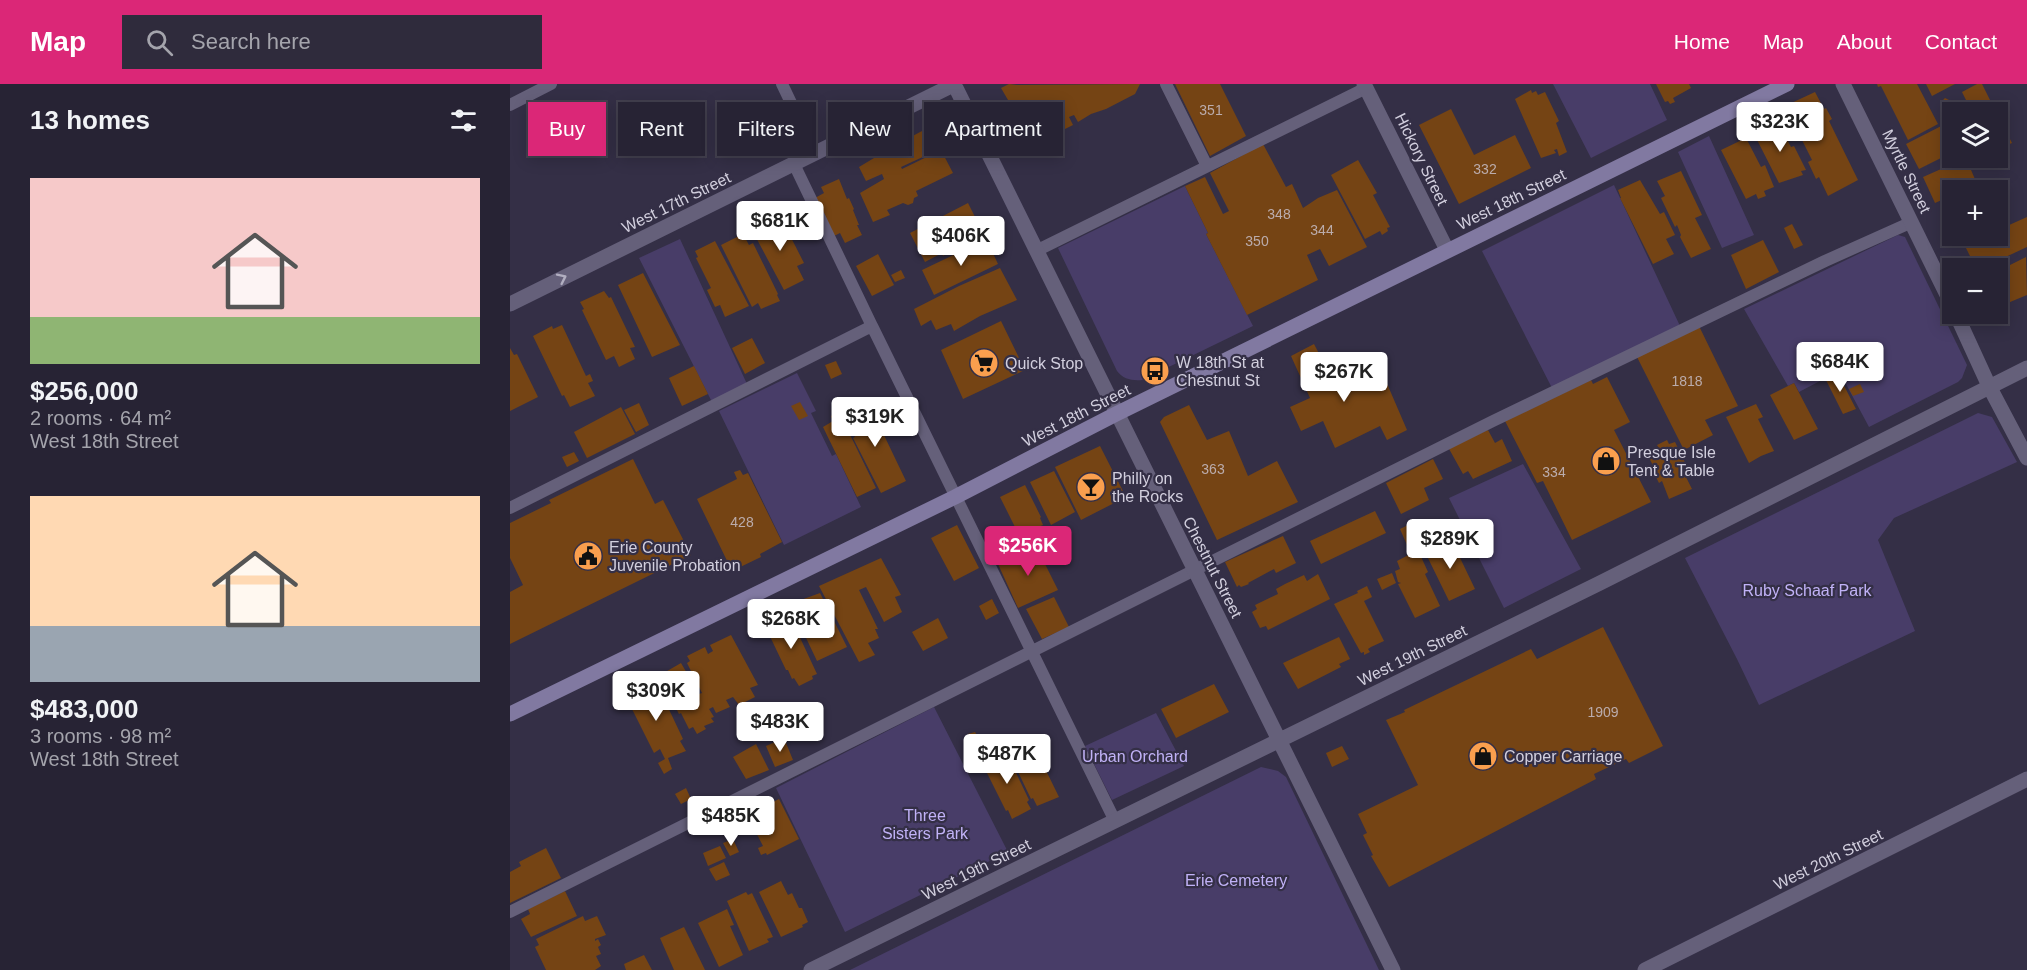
<!DOCTYPE html>
<html lang="en">
<head>
<meta charset="utf-8">
<style>
	:root { --surface:#272334; --page:#2f2b3c; --text:#f1f3f6; --muted:#a4a4ac; --line:#43404f; --accent:#db2777 }
	body { margin:0; font-family:Arial,sans-serif; background:var(--page); color:var(--text); height:100vh; display:flex; flex-direction:column; font-size:22px; white-space:nowrap }
	* { box-sizing:border-box; margin:0 }
	p { font-size:20px; color:var(--muted) }
	.icon { flex:none; width:33px; height:33px; fill:none; stroke:currentColor; stroke-width:2; stroke-linecap:round; stroke-linejoin:round }
	.map { position:relative; flex:1; overflow:hidden }
	.details { display:flex; flex-direction:column; background:var(--surface); width:510px }
	.details>* { flex:none }
	.guide { position:absolute; left:18px; top:18px; width:570px; height:54px; display:flex; gap:12px }
	.controls { position:absolute; left:1432px; top:18px; display:grid; gap:12px }
	.controls a { display:grid; place-items:center; width:66px; height:66px; border-radius:0px; background:var(--surface); box-shadow:0 3px 15px #0003,0 0 0 2px var(--line); font-size:30px }
	.price { position:absolute; translate:-50% -51px; padding:0 14px; border-radius:6px; background:#fff; color:#222; font-size:20px; line-height:39px; filter:drop-shadow(0 2px 3px #0008) }
	.price::after { content:''; position:absolute; left:50%; top:36px; width:18px; height:14px; margin-left:-9px; background:inherit; clip-path:polygon(0 0,100% 0,50% 100%) }
	.price.selected { background:var(--accent); color:#fff }
	ul { padding:0; list-style:none }
	li { display:grid; align-content:center; gap:12px; height:318px; padding:0 30px }
	li span { display:grid; place-items:center; height:186px; border-radius:0px; color:#555 }
	li>.icon { margin-inline-start:auto }
	span .icon { width:108px; height:108px; fill:#fffc; stroke-width:1 }
	li b { font-size:26px }
	h2 { display:flex; justify-content:space-between; align-items:center; height:72px; padding:0 30px; font-size:26px }
	.tag { padding:0 21px; border-radius:0px; background:var(--surface); box-shadow:0 3px 15px #0003,0 0 0 2px var(--line); font-size:21px; line-height:54px }
	.tag.selected { background:var(--accent); color:#fff }
	header { display:flex; align-items:center; gap:36px; box-sizing:border-box; height:84px; padding:0 30px; background:var(--accent); color:#fff }
	header strong { font-size:28px }
	nav { display:flex; gap:33px; margin-inline-start:auto; font-size:21px }
	.search { width:420px; height:54px; background:var(--page); display:flex; align-items:center; gap:15px; box-sizing:border-box; padding:0 21px; border-radius:0px; color:var(--muted); font-size:22px }
	main { display:flex; flex:1; min-height:0 }
	.map>svg:first-child { display:block }
	.green { fill:#483d68 }
	.building { fill:#754414 }
	.lines { fill:none; stroke-linecap:round; stroke-linejoin:round }
	.service { stroke:#65607a; stroke-width:12 }
	.minor { stroke:#65607a; stroke-width:15 }
	.secondary { stroke:#8179a1; stroke-width:15 }
	.oneway { stroke:#b1aec0 }
	.labels { text-anchor:middle; stroke-width:4.5; stroke-linejoin:round; paint-order:stroke }
	.number-label { font-size:14px; fill:#bbacac }
	.street-label { font-size:16px; fill:#d2cfde; stroke:#342f46 }
	.poi-label { font-size:16px; fill:#d2cfde; stroke:#342f46; text-anchor:start }
	.park-label { font-size:16px; fill:#c1b2f7; stroke:#342f46 }
</style>
</head>
<body>
<header>
<strong>Map</strong>
<div class="search"><svg class="icon" aria-label="search" viewBox="0 0 24 24"><circle cx="10" cy="10" r="6"/><path d="M15 15l6 6"/></svg>Search here</div>
<nav><a>Home</a><a>Map</a><a>About</a><a>Contact</a></nav>
</header>
<main>
<section class="details">
<h2>13 homes<svg class="icon" aria-label="filters" viewBox="0 0 24 24"><path d="M4 7h16M4 17h16"/><circle cx="9" cy="7" r="2"/><circle cx="15" cy="17" r="2"/></svg></h2>
<ul>
<li><span style="background:linear-gradient(#f6c9c9 75%,#8fb573 0)"><svg class="icon" aria-label="home" viewBox="0 0 24 24"><path d="M3 11l9-7 9 7M6 9v11h12V9"/></svg></span><div><b>$256,000</b><p>2 rooms · 64 m²</p><p>West 18th Street</p></div></li>
<li><span style="background:linear-gradient(#ffd9b3 70%,#9aa5b1 0)"><svg class="icon" aria-label="home" viewBox="0 0 24 24"><path d="M3 11l9-7 9 7M6 9v11h12V9"/></svg></span><div><b>$483,000</b><p>3 rooms · 98 m²</p><p>West 18th Street</p></div></li>
</ul>
</section>
<div class="map">
<svg width="1517" height="886" viewBox="0 0 1517 886">
	<rect width="100%" height="100%" fill="#342f46"/>
	<path class="green" d="M1043,0H1140L1157,36L1081,74Z
		M1199,52L1244,151L1212,164L1168,68Z
		M1104,101L1170,242L1042,304L972,167Z
		M675,102L698,149L696,150L743,242L632,296C622,297 613,295 607,287L548,164Z
		M1388,151L1395,153L1457,281L1452,294L1448,298L1359,343L1329,287L1289,308L1284,299L1278,302L1234,225Z
		M170,155L237,300L202,318L129,174Z
		M287,289L306,327L301,329L322,372L326,370L351,423L274,461L209,327Z
		M1468,329L1482,333L1507,378L1384,434L1368,456L1405,547L1249,621L1227,575L1175,474Z
		M1013,380L1071,485L994,524L939,414Z
		M424,623L498,768L335,848L266,704Z
		M646,629L674,682L602,716L575,662Z
		M751,683L768,687L776,693L869,886H340Z"/>
	<path class="building" d="M499,0L507,1L630,0L625,10L596,25L581,30L568,38L564,31L559,33L563,41L523,61L518,54L511,56L492,19L498,16L491,4Z
		M665,0H710L736,52L700,72Z
		M1146,0H1179L1181,4L1163,14L1165,18L1160,20L1158,17L1155,18Z
		M1367,0H1407L1428,40L1398,56L1371,2L1368,3Z
		M1416,0H1445L1422,12Z
		M1467,0H1472L1486,28H1462L1452,8Z
		M1021,6L1022,9L1026,7L1028,11L1035,8L1049,37L1046,39L1057,68L1049,72L1047,65L1044,66L1046,69L1031,74L1005,15Z
		M1305,8L1314,25L1316,24L1322,35L1319,37L1348,96L1318,112L1309,93L1306,95L1298,78L1302,76L1275,22Z
		M1435,14L1439,16L1441,20L1439,23L1433,22L1432,17Z
		M941,25L964,71L1005,51L1021,84L949,120L909,41Z
		M1488,32L1502,59L1488,65Z
		M1443,36V68L1409,85L1396,60Z
		M1268,38L1281,63L1284,62L1296,86L1291,87L1293,91L1269,99L1244,50Z
		M421,46L430,65L391,83L392,85L431,66L443,89L406,107L408,112L404,114L403,119L398,121L393,119L377,126L380,131L363,138L350,109L374,95L372,90L356,97L349,83L364,74L362,69L380,60L382,63L412,47L413,49Z
		M1236,54L1251,83L1255,81L1264,103L1254,107L1256,112L1248,115L1246,110L1236,115L1211,66Z
		M753,60L776,103L782,100L793,124L808,114L827,106L857,163L819,182L810,165L797,171L808,196L737,231L696,150L698,149L675,102L695,93L713,130L719,127L700,89Z
		M1456,74L1467,100L1453,106H1443V111L1425,119L1413,93Z
		M848,76L867,109L863,111L880,143L877,144L878,147L872,151L870,147L855,155L821,91Z
		M1171,87L1192,131L1185,134L1201,165L1181,174L1170,153L1171,151L1167,141L1165,143L1151,114L1155,112L1147,97Z
		M329,95L337,115L339,114L344,125L343,126L349,141H347L352,151L335,159L330,149L324,152L305,114L314,109L311,103Z
		M1130,96L1150,130L1154,128L1165,151L1156,155L1164,170L1143,180L1110,114H1111L1108,106Z
		M458,119L471,145L445,158L447,163L443,166L433,172L432,169L415,178L400,149Z
		M1443,121V137L1437,124Z
		M270,132L294,179L287,182L294,196L274,206L242,146Z
		M1517,133V163L1472,184H1466L1455,162L1477,152H1488V146Z
		M1282,140L1293,161L1284,165L1274,144Z
		M233,150L239,161L243,159L268,210L267,211L270,217L251,225L248,219L242,223L211,161Z
		M477,155H481L484,163L481,165L488,180L424,211L412,186Z
		M1253,156L1269,188L1236,205L1221,171Z
		M205,157L239,222L215,233L210,221L205,223L197,206L201,204L186,174L188,173L185,167Z
		M368,170L384,201L362,212L346,182Z
		M1516,173L1517,211L1488,223V187Z
		M490,184L507,216L470,232L444,247L441,240L426,246L421,236L411,242L404,225L449,202Z
		M391,186L395,194L385,198L381,191Z
		M133,189L170,261L142,273L108,201Z
		M94,207L99,214L101,213L125,263L120,264L125,275L109,283L104,272L96,276L72,226L74,225L70,218Z
		M491,237L515,286L453,315L431,266Z
		M52,241L76,292L80,290L83,297L78,299L85,312L60,323L54,311L52,312L23,252L42,242L43,245Z
		M1189,242L1228,322L1195,336L1203,351L1174,366L1127,273Z
		M242,254L255,279L235,290L222,264Z
		M804,260L829,308L872,288L897,346L877,356L870,342L825,364L813,337L791,347L780,323L800,314L781,272Z
		M0,264L4,271L7,270L28,313L0,327Z
		M326,277L332,290L321,295L315,281Z
		M184,282L198,310L172,322L159,294Z
		M1327,288L1346,325L1333,330L1315,294Z
		M1097,293L1120,338L1104,346L1141,418L1062,456L1033,397L1027,399L995,337L1081,296L1083,300Z
		M1284,299L1308,345L1284,356L1260,311Z
		M1350,300L1354,308L1343,312L1339,305Z
		M290,318L298,332L289,336L281,322Z
		M129,319L139,341L126,348L114,326Z
		M357,319L370,343L373,341L375,346L372,347L396,397L371,409L343,354L345,353L334,330Z
		M1246,320L1253,333L1248,335L1264,367L1251,372L1239,379L1216,333Z
		M679,321L697,356L719,347L738,392L767,377L788,418L707,456L650,338L654,333Z
		M111,323L125,350L77,374L64,348Z
		M329,328L366,404L347,413L313,343L323,337L321,332Z
		M978,346L985,359L992,355L1002,377L963,395L958,387L953,390L938,363Z
		M1157,356L1159,360L1165,358L1180,389L1175,391L1182,405L1159,415L1152,397L1149,399L1144,389H1147L1138,372L1150,366L1147,361Z
		M590,362L616,413L571,436L545,383Z
		M64,368L69,377L57,383L52,373Z
		M123,375L145,420L153,416L181,471L0,560V508L13,501L0,474V439L41,419L39,416Z
		M923,375L933,395L914,404L919,416L891,430L876,399Z
		M230,386L233,391L238,389L272,458L250,470L251,473L222,487L187,415L227,395L224,388Z
		M544,387L565,428L541,441L520,398Z
		M515,401L531,433L530,434L533,441L511,450L509,444L506,445L490,413Z
		M865,427L876,449L811,480L800,457Z
		M920,439L924,447L912,452L908,445Z
		M900,440L908,455L897,461L890,445Z
		M447,441L469,484L444,497L421,454Z
		M773,452L786,479L766,489L764,485L738,499L739,500L731,503L729,501L727,503L715,478Z
		M941,455L965,505L939,517L915,468Z
		M526,462L548,506L508,524L488,480Z
		M908,466L918,488L915,490L930,522L905,534L888,500L891,499L888,498L885,487L890,485L887,477Z
		M371,474L391,511L385,513L392,528L374,538L356,503L349,506L368,545H365L369,554L358,559L365,571L349,578L309,502Z
		M882,489L886,499L872,506L867,495Z
		M808,490L820,515L758,546L756,542L750,544L742,528L747,525L745,521L768,510L766,505L775,500L794,491L797,497Z
		M857,502L862,513L854,517L874,557L861,563L858,565L860,568L854,571V568L851,569L824,520L848,509L847,507Z
		M310,509L337,563L307,577L280,520Z
		M544,513L559,543L532,555L516,525Z
		M482,515L489,529L476,536L469,522Z
		M279,530L307,590L302,592L303,595L289,602L284,594L282,595L278,586H276L255,542Z
		M428,534L438,554L413,567L402,548Z
		M1093,543L1153,662L1119,679L1116,675L1084,690L1086,695L879,803L861,772L863,771L853,751L857,749L848,730L908,701L876,636L895,628L894,626L1021,565L1027,575Z
		M221,551L248,601L240,604L245,613L229,621L223,613L216,616L220,623L206,629L203,623L199,625L204,633L201,634L204,638L194,642L196,645L187,650L183,643L179,645L171,629L169,630L151,595L154,593L152,590L171,579L189,610L192,609L177,579L180,577L177,572L195,563L198,570L203,567L200,561Z
		M829,553L840,575L829,580L831,583L788,605L773,579Z
		M138,594L151,619L155,617L173,655L170,657L176,667L158,674L162,685L154,690L148,679L155,675L150,665L144,669L113,607Z
		M704,600L719,628L666,654L651,625Z
		M465,648L470,656L463,658L458,650Z
		M274,654L283,676L265,683L256,662Z
		M520,654L549,713L527,722L523,714L521,715L501,673L509,669L506,661Z
		M246,660L259,686L236,695L223,673Z
		M832,662L839,675L822,683L816,669Z
		M496,668L519,716L517,718L521,725L502,735L498,726L496,727L472,679Z
		M176,704L181,715L171,720L165,710Z
		M269,715L289,755L257,771L256,769L251,771L248,764L253,762L237,731Z
		M223,755L229,768L220,772L213,759Z
		M210,762L216,774L198,782L193,769Z
		M36,764L51,794L0,819V788L11,782L9,778Z
		M214,778L220,791L206,797L199,785Z
		M271,797L278,811L282,809L289,824H292L298,838L292,841L293,843L271,853L249,808Z
		M55,807L67,832L21,853L11,835L20,830L18,825Z
		M236,808L238,811L242,809L263,853L257,855L259,858L239,867L217,817Z
		M217,825L224,841L220,842L233,871L209,883L188,839Z
		M73,832L75,837L87,832L96,851L85,855V857L88,855L91,861L88,863L91,870L86,872L91,882L85,886H36L25,863L29,861L26,855Z
		M174,843L195,886H164L150,854Z
		M134,871L142,886H116L114,880Z"/>
	<g class="lines">
		<path class="service" d="M272,0L305,69
			M656,0L697,82
			M0,21L41,0
			M284,80L362,242
			M526,167L856,4
			M0,424L362,242L605,737
			M0,828L983,337L1315,177L1402,138"/>
		<path class="minor" d="M444,0L883,886
			M854,0L937,166
			M1333,0L1443,223
			M0,220L445,0
			M1446,230L1479,302L1517,374
			M301,886L1090,499L1517,284
			M1135,886L1517,695"/>
		<path class="secondary" d="M0,630L445,413L606,330L1277,0"/>
	</g>
	<defs><path id="oneway-chevron" d="M-2-3.5L2.5 0L-2 3.5" fill="none" stroke-width="1.6" stroke-linecap="round" stroke-linejoin="round" transform="scale(1.5)"/></defs>
	<use class="oneway" href="#oneway-chevron" transform="translate(52 194) rotate(-26)"/>
	<defs>
		<g id="supermarket-disc" transform="scale(1.5)"><circle r="9.5" fill="#fa9f4e" stroke="#342f46"/><path d="M-6-5.5h2.5l.6 2H6L4.5 2H-2.5L-4.4-4H-6ZM-1.5 3.2a1.3 1.3 0 1 0 .1 0ZM3 3.2a1.3 1.3 0 1 0 .1 0Z" fill="#111"/></g>
		<g id="bus-disc" transform="scale(1.5)"><circle r="9.5" fill="#fa9f4e" stroke="#342f46"/><path d="M-5-6H5V4H4V6H2V4H-2V6H-4V4H-5ZM-3.5-4V0h7V-4ZM-3.5 1.2v1.5H-2V1.2ZM2 1.2v1.5H3.5V1.2Z" fill="#111"/></g>
		<g id="shop-disc" transform="scale(1.5)"><circle r="9.5" fill="#fa9f4e" stroke="#342f46"/><path d="M-5-2.5h2.3a2.7 3.5 0 0 1 5.4 0H5L5.5 6h-11ZM-1.5-2.5h3a1.5 2.3 0 0 0-3 0Z" fill="#111"/></g>
		<g id="bar-disc" transform="scale(1.5)"><circle r="9.5" fill="#fa9f4e" stroke="#342f46"/><path d="M-6-5H6L.8 .8V4.5H3.5V6h-7V4.5H-.8V.8Z" fill="#111"/></g>
		<g id="civic-disc" transform="scale(1.5)"><circle r="9.5" fill="#fa9f4e" stroke="#342f46"/><path d="M-.6-6.5H3V-4.5H.6V-3L4-1V1h2V6H-6V1h2V-1L-.6-3ZM-1.2 2.5V6h2.4V2.5Z" fill="#111"/></g>
	</defs>
	<g fill-rule="evenodd">
		<use href="#supermarket-disc" x="474" y="279"/>
		<use href="#bus-disc" x="645" y="287"/>
		<use href="#shop-disc" x="1096" y="377"/>
		<use href="#bar-disc" x="581" y="403"/>
		<use href="#civic-disc" x="78" y="472"/>
		<use href="#shop-disc" x="973" y="672"/>
	</g>
	<g class="labels">
		<g class="number-label">
			<text x="701" y="31">351</text>
			<text x="975" y="90">332</text>
			<text x="769" y="135">348</text>
			<text x="812" y="151">344</text>
			<text x="747" y="162">350</text>
			<text x="1177" y="302">1818</text>
			<text x="703" y="390">363</text>
			<text x="1044" y="393">334</text>
			<text x="232" y="443">428</text>
			<text x="1093" y="633">1909</text>
		</g>
		<g class="street-label">
			<text transform="translate(912 75) rotate(64)" y="6">Hickory Street</text>
			<text transform="translate(1397 87) rotate(64)" y="6">Myrtle Street</text>
			<text transform="translate(1001 115) rotate(-26)" y="6">West 18th Street</text>
			<text transform="translate(166 118) rotate(-26)" y="6">West 17th Street</text>
			<text transform="translate(566 331) rotate(-27)" y="6">West 18th Street</text>
			<text transform="translate(703 483) rotate(63)" y="6">Chestnut Street</text>
			<text transform="translate(902 571) rotate(-26)" y="6">West 19th Street</text>
			<text transform="translate(1318 775) rotate(-26)" y="6">West 20th Street</text>
			<text transform="translate(466 785) rotate(-26)" y="6">West 19th Street</text>
		</g>
		<g class="poi-label">
			<text x="666" y="284">W 18th St at<tspan x="666" dy="18">Chestnut St</tspan></text>
			<text x="495" y="285">Quick Stop</text>
			<text x="1117" y="374">Presque Isle<tspan x="1117" dy="18">Tent &amp; Table</tspan></text>
			<text x="602" y="400">Philly on<tspan x="602" dy="18">the Rocks</tspan></text>
			<text x="99" y="469">Erie County<tspan x="99" dy="18">Juvenile Probation</tspan></text>
			<text x="994" y="678">Copper Carriage</text>
		</g>
		<g class="park-label">
			<text x="1297" y="512">Ruby Schaaf Park</text>
			<text x="625" y="678">Urban Orchard</text>
			<text x="415" y="737">Three<tspan x="415" dy="18">Sisters Park</tspan></text>
			<text x="726" y="802">Erie Cemetery</text>
		</g>
	</g>
</svg>
<div class="controls">
<a><svg class="icon" aria-label="layers" viewBox="0 0 24 24"><path d="M12 4l9 5-9 5-9-5zM3 14l9 5 9-5"/></svg></a>
<a>+</a>
<a>−</a>
</div>
<b class="price" style="left:1270px;top:69px">$323K</b>
<b class="price" style="left:270px;top:168px">$681K</b>
<b class="price" style="left:451px;top:183px">$406K</b>
<b class="price" style="left:1330px;top:309px">$684K</b>
<b class="price" style="left:834px;top:319px">$267K</b>
<b class="price" style="left:365px;top:364px">$319K</b>
<b class="price" style="left:940px;top:486px">$289K</b>
<b class="price selected" style="left:518px;top:493px">$256K</b>
<b class="price" style="left:281px;top:566px">$268K</b>
<b class="price" style="left:146px;top:638px">$309K</b>
<b class="price" style="left:270px;top:669px">$483K</b>
<b class="price" style="left:497px;top:701px">$487K</b>
<b class="price" style="left:221px;top:763px">$485K</b>
<div class="guide">
<a class="tag selected">Buy</a>
<a class="tag">Rent</a>
<a class="tag">Filters</a>
<a class="tag">New</a>
<a class="tag">Apartment</a>
</div>
</div>
</main>
</body>
</html>
